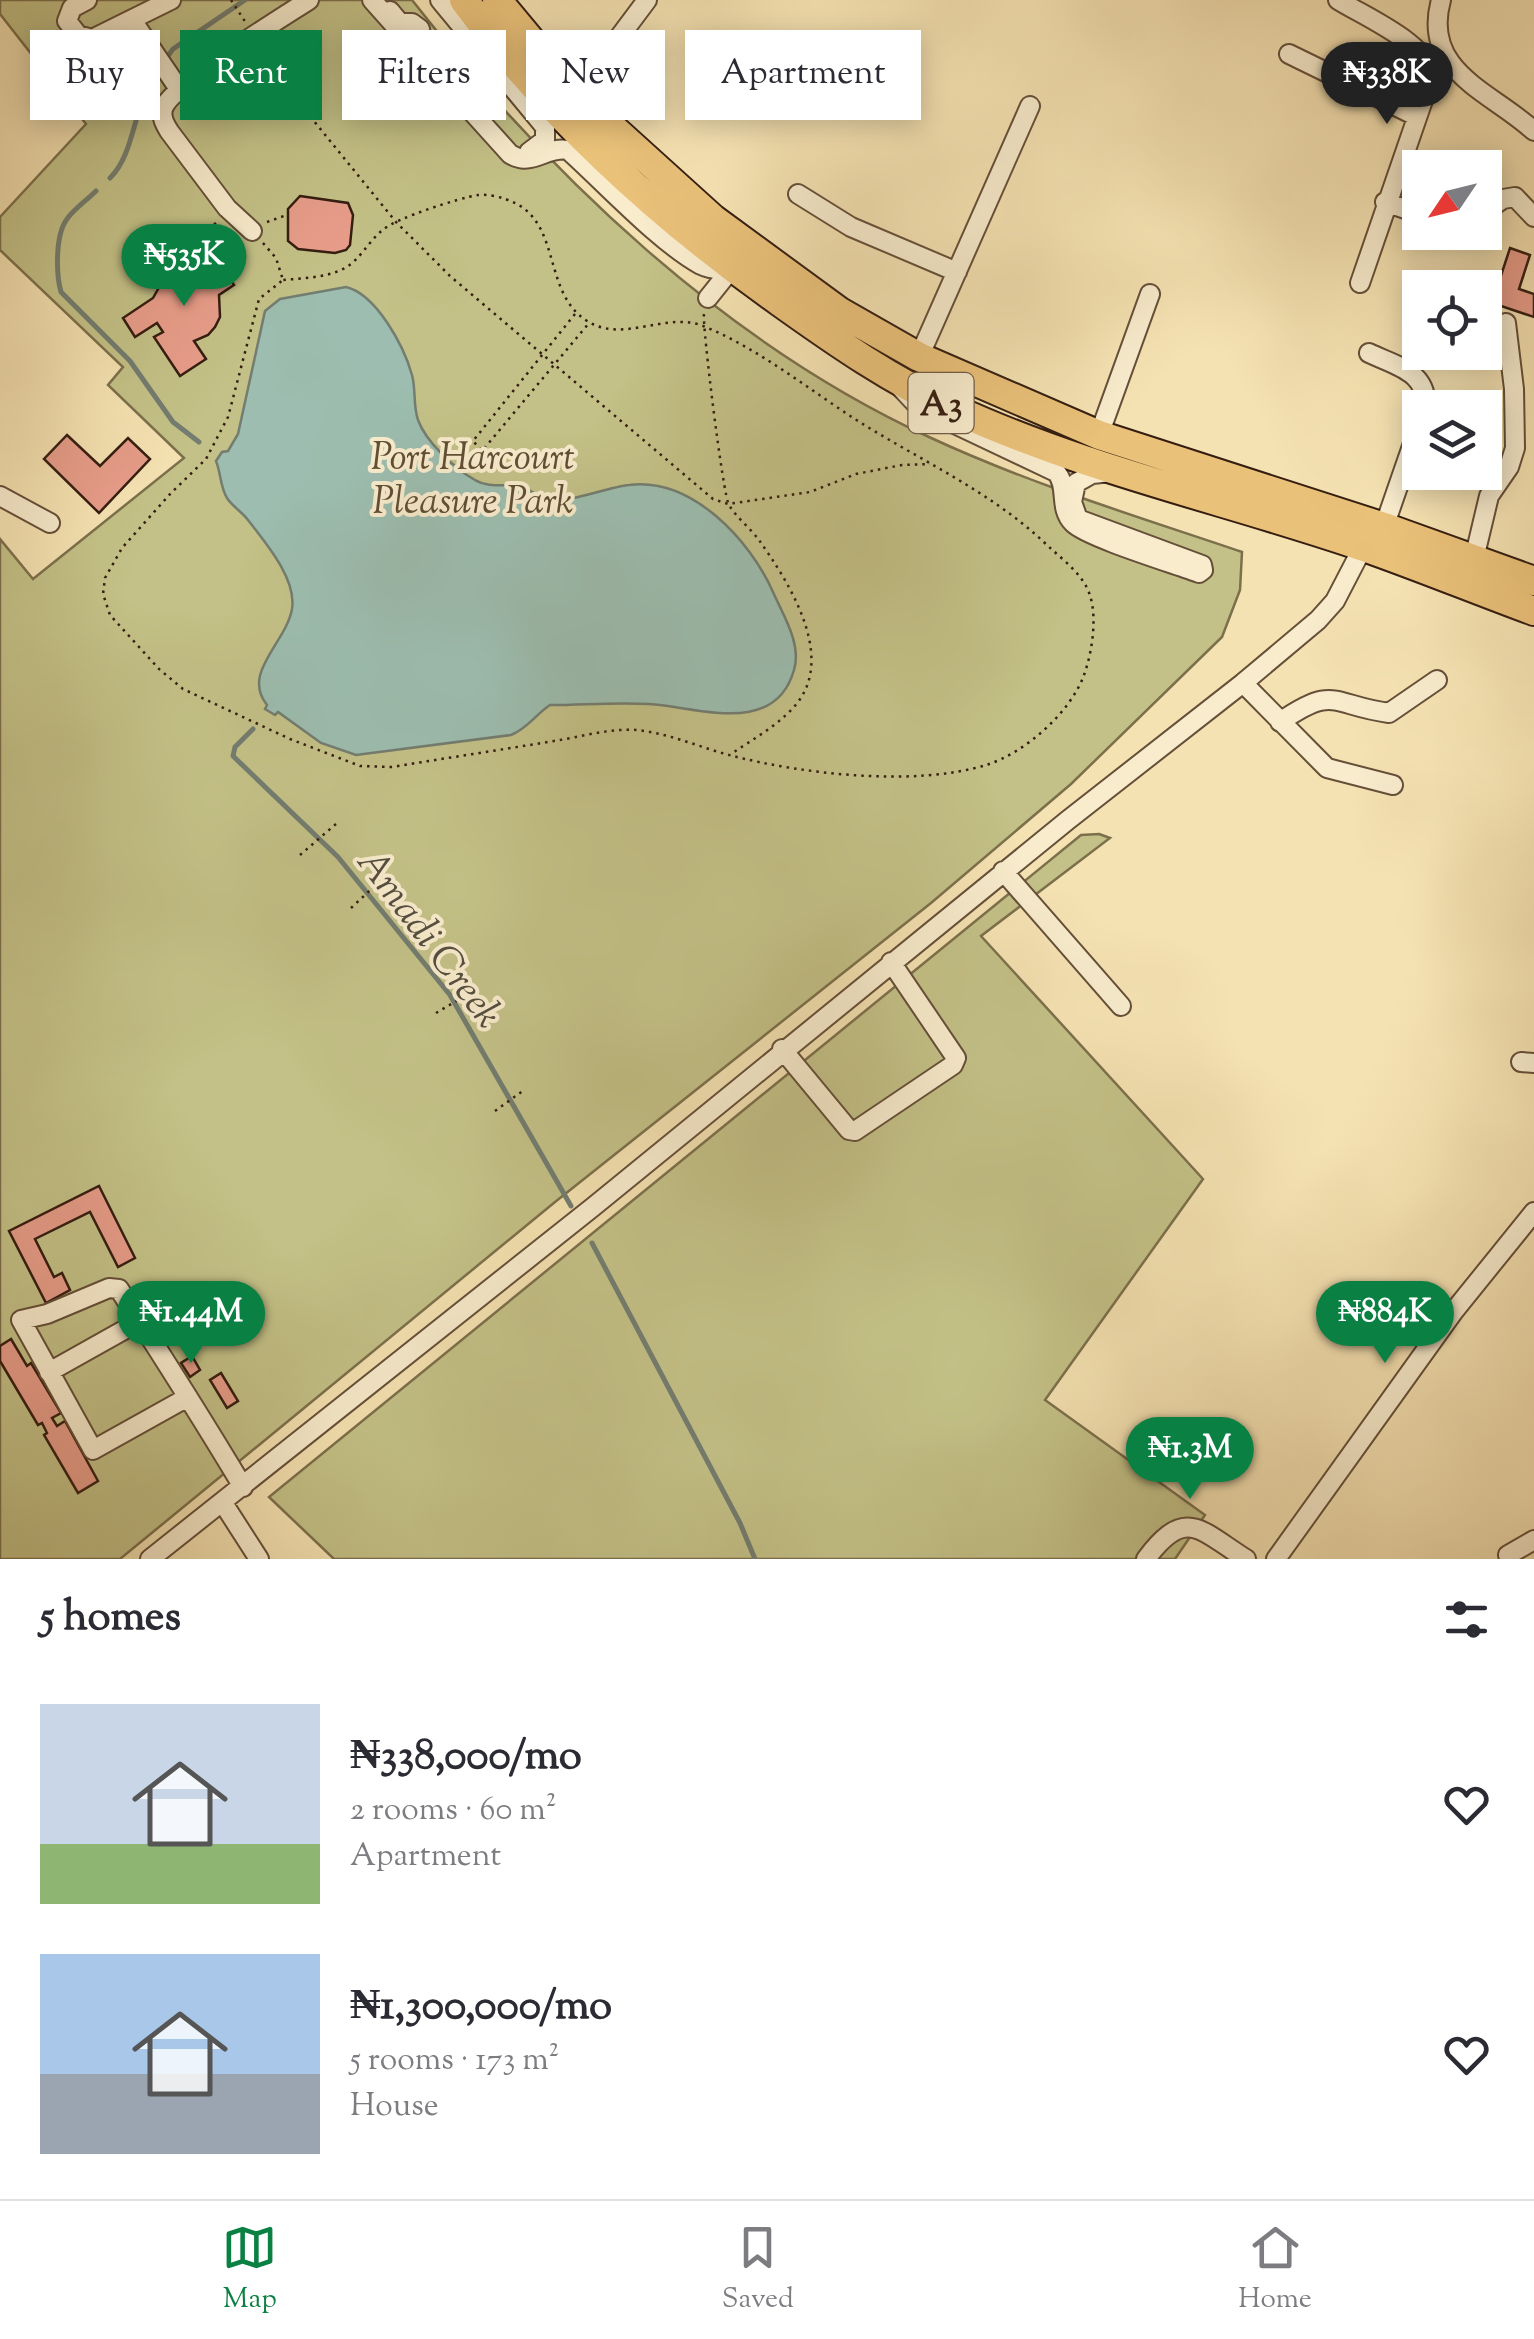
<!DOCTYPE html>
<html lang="en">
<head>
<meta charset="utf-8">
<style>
	:root { --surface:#fff; --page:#f7f7f7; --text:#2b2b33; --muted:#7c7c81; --line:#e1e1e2; --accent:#0b8043 }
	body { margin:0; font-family:"Sorts Mill Goudy",serif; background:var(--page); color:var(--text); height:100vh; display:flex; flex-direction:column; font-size:38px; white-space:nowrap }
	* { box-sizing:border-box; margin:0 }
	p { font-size:32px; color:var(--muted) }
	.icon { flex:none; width:55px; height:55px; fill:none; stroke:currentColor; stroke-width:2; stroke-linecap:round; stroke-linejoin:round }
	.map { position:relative; height:1559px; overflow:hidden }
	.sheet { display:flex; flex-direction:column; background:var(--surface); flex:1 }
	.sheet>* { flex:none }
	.top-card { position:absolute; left:30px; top:30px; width:1000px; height:90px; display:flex; gap:20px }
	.needle { width:65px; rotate:235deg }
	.tools { position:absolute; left:1402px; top:150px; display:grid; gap:20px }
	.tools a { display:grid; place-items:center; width:100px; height:100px; border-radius:0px; background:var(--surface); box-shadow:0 5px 25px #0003; font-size:50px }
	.price { position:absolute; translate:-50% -85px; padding:0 22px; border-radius:35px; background:var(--accent); color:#fff; font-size:32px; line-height:65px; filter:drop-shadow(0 2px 5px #0008) }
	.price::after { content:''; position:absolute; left:50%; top:60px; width:30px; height:22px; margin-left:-15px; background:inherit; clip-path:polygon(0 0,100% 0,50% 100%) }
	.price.current { background:#222; color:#fff }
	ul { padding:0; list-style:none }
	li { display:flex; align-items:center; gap:30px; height:250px; padding:0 40px }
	li span { display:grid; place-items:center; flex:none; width:280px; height:200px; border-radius:0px; color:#555 }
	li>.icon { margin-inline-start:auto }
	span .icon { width:120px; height:120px; fill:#fffc; stroke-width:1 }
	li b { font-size:42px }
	h2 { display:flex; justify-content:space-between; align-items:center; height:120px; padding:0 40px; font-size:42px }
	.pill { padding:0 35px; border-radius:0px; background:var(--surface); box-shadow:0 5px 25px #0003; font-size:35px; line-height:90px }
	.pill.current { background:var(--accent); color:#fff }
	.tabs { display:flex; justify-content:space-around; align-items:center; height:140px; border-top:2px solid var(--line); background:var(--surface); font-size:28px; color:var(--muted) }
	.tabs a { display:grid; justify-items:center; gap:5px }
	.tabs .current { color:var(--accent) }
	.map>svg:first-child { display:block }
	.green { fill:#c3c187; stroke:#7c704c; stroke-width:2.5 }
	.water { fill:#9cbdaf; stroke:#737d70; stroke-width:2.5 }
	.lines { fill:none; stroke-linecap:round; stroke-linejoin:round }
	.stream { stroke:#737d70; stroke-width:5 }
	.building { fill:#e79d8a; stroke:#351e11; stroke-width:2.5 }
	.minor-casing { stroke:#654f39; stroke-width:22 }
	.highway-casing { stroke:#351e11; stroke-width:32 }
	.path { stroke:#351e11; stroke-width:2.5; stroke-dasharray:2.5 5; stroke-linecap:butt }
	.minor { stroke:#f8eccd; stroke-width:18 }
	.highway { stroke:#eac179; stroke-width:28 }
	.labels { text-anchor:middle; stroke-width:8; stroke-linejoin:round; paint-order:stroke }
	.shield { fill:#f8eccd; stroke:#705c49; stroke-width:2.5 }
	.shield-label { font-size:35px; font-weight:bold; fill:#351e11 }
	.park-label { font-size:38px; font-style:italic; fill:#604f34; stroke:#f8eccd }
	.water-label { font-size:40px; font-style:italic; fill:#544e40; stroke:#f8eccd }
</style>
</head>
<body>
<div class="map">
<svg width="1534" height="1559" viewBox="0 0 1534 1559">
	<rect width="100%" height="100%" fill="#f5e2b2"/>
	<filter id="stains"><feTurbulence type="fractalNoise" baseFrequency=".002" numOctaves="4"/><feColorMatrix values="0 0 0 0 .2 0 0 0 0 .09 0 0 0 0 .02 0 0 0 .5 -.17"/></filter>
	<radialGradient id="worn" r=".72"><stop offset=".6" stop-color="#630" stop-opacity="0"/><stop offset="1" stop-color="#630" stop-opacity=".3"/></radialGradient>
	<path class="green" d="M0,0H412C549,175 725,343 929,437C1030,484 1136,516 1242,552L1240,590L1222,637L1071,784L931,903L555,1202L120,1559H0V539L33,579L184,458L108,385L123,367L0,250V217L86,124L0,14Z
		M1099,834L1110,838L981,936L1203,1179L1045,1400L1205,1515L1175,1559H334L269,1497L1081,835Z"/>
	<path class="water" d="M346,287C376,294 404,346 412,375C416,389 413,406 418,420C426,442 455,469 475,480C488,488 505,484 520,486C529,488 537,497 547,500C566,504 608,487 629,485C692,477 750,540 773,592C783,615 802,644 794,670C775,737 698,707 649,704C616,702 583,705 550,705C535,715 528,728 511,735L356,755L321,743L278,712L275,715L265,709L267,705C241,673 286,643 292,609C297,579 265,542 248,520C242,512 232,506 227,498C220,487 221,473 216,461L222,452L228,451L238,434L265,311L280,299Z"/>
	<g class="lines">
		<path class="stream" d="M164,61L173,49L245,0
			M110,178C136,153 133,102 158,69
			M96,191C87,200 74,209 67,219C55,235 56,274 61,292L130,361L173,422L199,442
			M253,729L235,747L233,756L338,857L450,995L571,1206
			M592,1243L740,1523L755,1559"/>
	</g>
	<path class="building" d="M300,196L348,203L353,215L350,245L346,250L335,253L298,249L288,241V209Z
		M206,246L234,285L219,295L220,317L215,327L208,335L194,341L206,359L180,376L154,337L163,332L157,323L135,337L123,318L153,298L162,282L178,271L176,268Z
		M1510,248L1530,255L1519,289L1534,294V317L1492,303Z
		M67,435L100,466L128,438L150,459L99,513L44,459Z
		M99,1186L135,1258L118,1267L90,1212L35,1239L54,1277L62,1273L70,1290L46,1303L9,1231Z
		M11,1339L27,1366L31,1363L61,1413L52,1418L57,1426L65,1421L98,1481L78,1493L44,1435L47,1433L42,1423L38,1425L0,1361V1346Z
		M192,1356L200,1370L190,1377L181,1363Z
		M221,1373L238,1401L227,1408L210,1380Z"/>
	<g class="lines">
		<g class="minor-casing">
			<path id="minor" d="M87,0L72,8L67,21L78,35L92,39L171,0
				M372,0L396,27V43L406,51L418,52L510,154C531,168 546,146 568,150C605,183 659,242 701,265C711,270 720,270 731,268
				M440,0L545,127V140L529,152
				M1338,0C1363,16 1437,47 1430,80L1360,283
				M1441,0C1421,72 1492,92 1534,131
				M390,11L400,23H412L420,29L423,48L434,61
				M132,20L179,89
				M1289,54L1416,116
				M576,95L647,0
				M798,194L851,227L957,272
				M1385,202L1420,214
				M1485,211L1503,199L1515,197L1534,217
				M252,231L227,208L169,131C165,124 161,118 163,109C170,86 283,17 309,0
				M708,298L732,268
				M1369,353C1396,366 1429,372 1425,408
				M919,357L1030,106
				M901,388L919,407L1056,472C1069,486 1058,508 1073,523C1086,537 1175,564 1199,573L1203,570L1202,565L1078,519L1072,502L1076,483L1092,474L1112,472
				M1099,435L1150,294
				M0,496L50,523
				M1384,527L1420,423
				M1474,559L1489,496L1509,467L1515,448L1514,389L1506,323
				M1243,683L1327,768L1393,785
				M1280,722C1335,684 1331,705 1389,713L1437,680
				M1003,871L1121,1006
				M782,1049L849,1130L855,1131L953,1065L956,1058L891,962
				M1521,1062L1534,1063
				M49,1372L140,1321
				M188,1397L93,1450L21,1320L47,1314L109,1288L119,1289C161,1354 203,1420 243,1487
				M223,1503L259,1559
				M1508,1555L1534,1540
				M150,1559L593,1207L1068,820L1243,683L1318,620L1335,601L1363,547
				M1146,1559C1186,1505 1201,1531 1246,1559
				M1276,1559L1454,1311L1534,1212"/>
		</g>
		<g class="highway-casing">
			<path id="highway" d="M464,0C552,119 660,217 780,302C836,342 892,381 954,409C1086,470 1227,500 1364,547C1421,567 1477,590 1534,611
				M497,0L576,95L713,219L840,312L919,357L1099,435L1384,527L1534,581"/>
		</g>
		<path class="path" d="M231,0L246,23
			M264,50L285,82
			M296,99L396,222L450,276L713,499L728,504L810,492L856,474L902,465L930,464
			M267,222L284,216
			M263,243L276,258L283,280L259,299L228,417L206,459L171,493L122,548L105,578L103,594L110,615L159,669L183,689L290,739L360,766L392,767C446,758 500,750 554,741C580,737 610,728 636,730C669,733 701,748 733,756C803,774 915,787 986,765C1025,753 1070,713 1084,675C1093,650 1099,609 1086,586C1077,570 1061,558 1048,546C992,492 923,462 858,421C808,389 758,348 703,326C666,311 623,344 587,321C540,291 564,217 505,199C497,196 486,194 478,195C459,198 397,218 384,229C369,240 361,259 345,268C326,278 304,278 283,280
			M160,265L216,223
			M575,314L473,441L482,451L589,323
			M704,314C702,324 723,496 729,505C736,517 750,528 759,540C787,580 835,653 798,702C781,724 753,739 731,754
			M300,855L336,824
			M351,908L380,881
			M436,1013L470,993
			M495,1111L524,1090"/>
		<use href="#minor" class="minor"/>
		<use href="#highway" class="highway"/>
	</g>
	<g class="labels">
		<rect class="shield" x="908.5" y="373" width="65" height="60" rx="8"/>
		<g class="shield-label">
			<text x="941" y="415">A3</text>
		</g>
		<g class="park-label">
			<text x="473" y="469">Port Harcourt<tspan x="473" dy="44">Pleasure Park</tspan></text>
		</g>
		<g class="water-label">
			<text transform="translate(431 937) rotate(53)" y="14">Amadi Creek</text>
		</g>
	</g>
	<rect width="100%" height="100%" filter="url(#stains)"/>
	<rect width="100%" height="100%" fill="url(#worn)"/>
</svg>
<div class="tools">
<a><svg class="needle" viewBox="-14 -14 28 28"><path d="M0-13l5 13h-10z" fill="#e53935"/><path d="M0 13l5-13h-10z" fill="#7c7c81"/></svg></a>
<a><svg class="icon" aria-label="locate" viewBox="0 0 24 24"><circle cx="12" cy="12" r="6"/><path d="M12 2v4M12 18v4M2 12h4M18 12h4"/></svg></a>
<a><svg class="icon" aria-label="layers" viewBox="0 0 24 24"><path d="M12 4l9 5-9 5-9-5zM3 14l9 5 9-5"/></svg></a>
</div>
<b class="price current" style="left:1387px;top:127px">₦338K</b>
<b class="price" style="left:184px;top:309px">₦535K</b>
<b class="price" style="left:191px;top:1366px">₦1.44M</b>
<b class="price" style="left:1385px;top:1366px">₦884K</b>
<b class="price" style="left:1190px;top:1502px">₦1.3M</b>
<div class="top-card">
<a class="pill">Buy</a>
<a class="pill current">Rent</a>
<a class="pill">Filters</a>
<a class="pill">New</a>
<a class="pill">Apartment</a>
</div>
</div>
<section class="sheet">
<h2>5 homes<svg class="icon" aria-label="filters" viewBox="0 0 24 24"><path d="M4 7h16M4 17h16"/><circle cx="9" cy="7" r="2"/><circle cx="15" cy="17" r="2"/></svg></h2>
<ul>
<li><span style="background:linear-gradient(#c9d6e8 70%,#8fb573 0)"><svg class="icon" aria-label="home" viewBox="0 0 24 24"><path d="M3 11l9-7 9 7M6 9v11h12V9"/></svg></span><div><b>₦338,000/mo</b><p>2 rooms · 60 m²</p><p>Apartment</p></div><svg class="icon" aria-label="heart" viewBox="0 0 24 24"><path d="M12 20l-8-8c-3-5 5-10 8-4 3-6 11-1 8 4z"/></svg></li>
<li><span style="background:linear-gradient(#a9c7e8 60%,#9aa5b1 0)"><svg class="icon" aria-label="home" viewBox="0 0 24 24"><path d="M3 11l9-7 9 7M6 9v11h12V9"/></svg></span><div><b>₦1,300,000/mo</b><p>5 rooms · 173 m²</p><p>House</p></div><svg class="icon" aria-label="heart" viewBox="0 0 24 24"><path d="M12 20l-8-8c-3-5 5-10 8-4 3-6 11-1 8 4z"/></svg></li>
</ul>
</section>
<nav class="tabs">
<a class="current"><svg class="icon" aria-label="map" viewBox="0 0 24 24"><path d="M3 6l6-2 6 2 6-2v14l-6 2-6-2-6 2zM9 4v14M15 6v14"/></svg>Map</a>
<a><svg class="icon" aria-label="saved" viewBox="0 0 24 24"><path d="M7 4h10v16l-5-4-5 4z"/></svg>Saved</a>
<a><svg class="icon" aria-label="home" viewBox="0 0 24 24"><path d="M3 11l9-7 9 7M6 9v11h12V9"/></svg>Home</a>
</nav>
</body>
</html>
